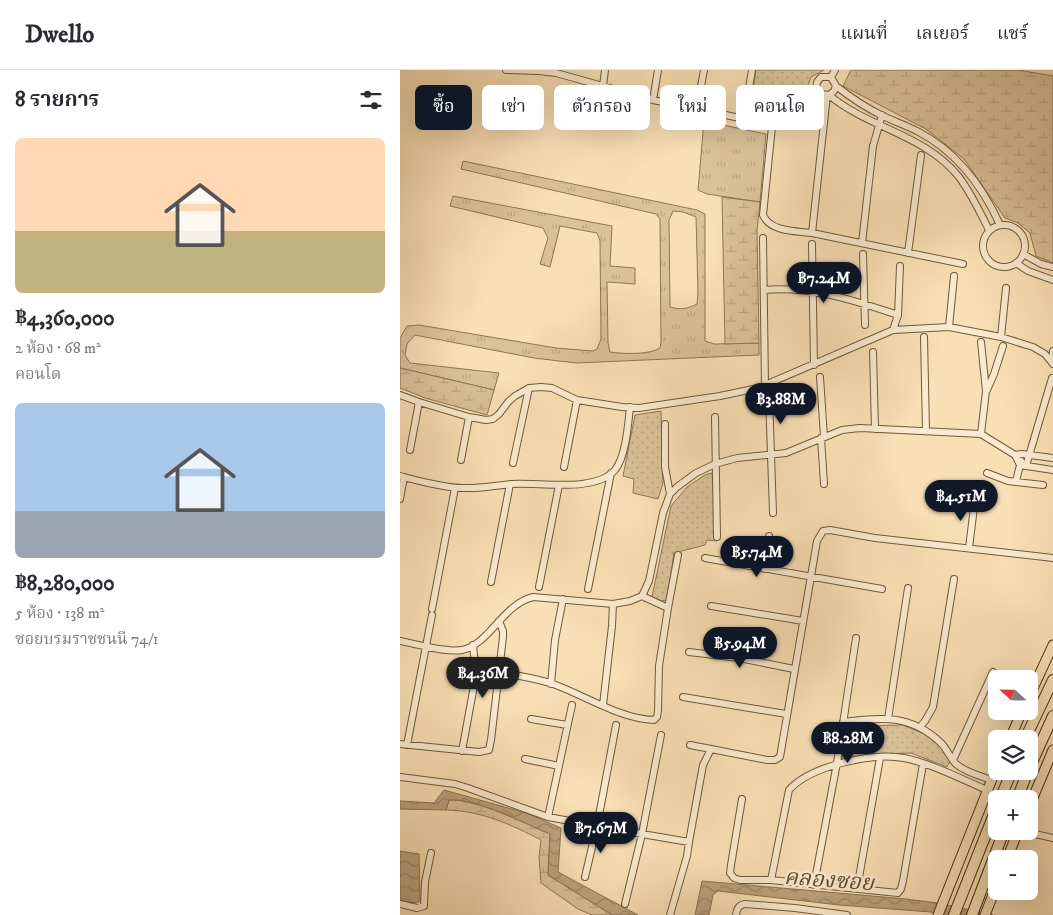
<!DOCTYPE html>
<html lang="th">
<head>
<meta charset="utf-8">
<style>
	:root { --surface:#fff; --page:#f7f7f7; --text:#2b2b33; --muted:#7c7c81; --line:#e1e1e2; --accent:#111827 }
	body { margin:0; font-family:"IM FELL DW Pica","Noto Serif Thai",serif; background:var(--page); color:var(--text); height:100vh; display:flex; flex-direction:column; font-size:19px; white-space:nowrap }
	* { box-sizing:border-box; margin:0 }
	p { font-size:16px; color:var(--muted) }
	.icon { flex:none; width:28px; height:28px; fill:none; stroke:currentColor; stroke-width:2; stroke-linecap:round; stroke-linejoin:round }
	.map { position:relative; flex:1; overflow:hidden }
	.sheet { display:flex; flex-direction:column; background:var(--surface); width:400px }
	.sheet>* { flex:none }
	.guide { position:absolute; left:15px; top:15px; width:475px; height:45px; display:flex; gap:10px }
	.needle { width:32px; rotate:292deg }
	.tools { position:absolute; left:588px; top:600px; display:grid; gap:10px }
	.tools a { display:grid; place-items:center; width:50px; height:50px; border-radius:8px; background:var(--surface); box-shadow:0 5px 20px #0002; font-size:25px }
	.price { position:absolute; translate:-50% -42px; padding:0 11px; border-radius:18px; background:var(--accent); color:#fff; font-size:16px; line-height:32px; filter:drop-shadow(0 1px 2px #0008) }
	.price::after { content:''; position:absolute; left:50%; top:30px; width:15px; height:11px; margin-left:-8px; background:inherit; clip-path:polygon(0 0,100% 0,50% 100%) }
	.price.on { background:#222; color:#fff }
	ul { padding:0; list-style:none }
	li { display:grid; align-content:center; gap:10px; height:265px; padding:0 15px }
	li span { display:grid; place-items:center; height:155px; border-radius:8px; color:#555 }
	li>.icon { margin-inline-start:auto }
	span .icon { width:90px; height:90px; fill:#fffc; stroke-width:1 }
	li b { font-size:21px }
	h2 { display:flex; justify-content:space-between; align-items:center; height:60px; padding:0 15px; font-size:21px }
	.chip { padding:0 18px; border-radius:8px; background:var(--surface); box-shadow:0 5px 20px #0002; font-size:18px; line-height:45px }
	.chip.on { background:var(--accent); color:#fff }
	header { display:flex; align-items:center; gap:30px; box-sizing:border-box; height:70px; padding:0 25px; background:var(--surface); border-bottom:1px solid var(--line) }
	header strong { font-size:24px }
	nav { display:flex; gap:28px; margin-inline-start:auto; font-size:18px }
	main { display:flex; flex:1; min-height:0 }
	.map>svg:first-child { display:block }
	.grass { fill:url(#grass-tufts); stroke:#8e7754; fill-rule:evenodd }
	.wetland { fill:url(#wetland-marsh); stroke:#8e7754 }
	.park { fill:url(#park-dots); stroke:#8e7754 }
	.water { fill:url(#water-waves); stroke:#8a7351 }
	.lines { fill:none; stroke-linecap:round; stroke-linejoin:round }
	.minor-casing { stroke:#6f5a39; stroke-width:8 }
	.major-casing { stroke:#412d10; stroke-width:11 }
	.highway-casing { stroke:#412d10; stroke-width:12 }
	.minor { stroke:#fbeacf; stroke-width:6 }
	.major { stroke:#f9dfb5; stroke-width:9 }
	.highway { stroke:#f9dfb5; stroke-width:10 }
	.labels { text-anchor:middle; stroke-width:5; stroke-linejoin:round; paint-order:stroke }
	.water-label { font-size:22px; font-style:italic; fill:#5f4a2b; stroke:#fbeacf }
</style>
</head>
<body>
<header>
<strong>Dwello</strong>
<nav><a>แผนที่</a><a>เลเยอร์</a><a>แชร์</a></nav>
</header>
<main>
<section class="sheet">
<h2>8 รายการ<svg class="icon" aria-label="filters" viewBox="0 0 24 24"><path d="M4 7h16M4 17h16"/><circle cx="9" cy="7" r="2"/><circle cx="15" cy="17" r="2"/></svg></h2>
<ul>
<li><span style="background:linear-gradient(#ffd9b3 60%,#c2b280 0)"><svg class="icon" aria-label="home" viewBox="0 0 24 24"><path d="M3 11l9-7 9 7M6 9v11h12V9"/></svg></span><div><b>฿4,360,000</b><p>2 ห้อง · 68 m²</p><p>คอนโด</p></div></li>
<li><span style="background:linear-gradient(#a9c7e8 70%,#9aa5b1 0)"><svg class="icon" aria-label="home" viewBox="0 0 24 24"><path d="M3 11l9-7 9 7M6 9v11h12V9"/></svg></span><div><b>฿8,280,000</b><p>5 ห้อง · 138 m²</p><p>ซอยบรมราชชนนี 74/1</p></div></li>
</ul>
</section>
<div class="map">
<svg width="653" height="845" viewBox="0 0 653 845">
	<defs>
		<pattern id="grass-tufts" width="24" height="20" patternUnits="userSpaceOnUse" patternTransform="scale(1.25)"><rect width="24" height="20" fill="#dac199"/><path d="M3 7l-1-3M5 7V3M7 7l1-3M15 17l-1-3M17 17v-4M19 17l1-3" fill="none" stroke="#bca683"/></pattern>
		<pattern id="wetland-marsh" width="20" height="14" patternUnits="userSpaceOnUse" patternTransform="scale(1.25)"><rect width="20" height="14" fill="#dac199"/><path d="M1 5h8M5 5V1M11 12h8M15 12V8" fill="none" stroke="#bca683"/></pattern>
		<pattern id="park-dots" width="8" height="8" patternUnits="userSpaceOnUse" patternTransform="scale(1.25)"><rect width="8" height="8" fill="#dac199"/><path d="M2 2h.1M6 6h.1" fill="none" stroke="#bca683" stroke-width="1.8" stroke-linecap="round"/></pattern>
		<pattern id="water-waves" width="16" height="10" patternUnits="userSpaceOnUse" patternTransform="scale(1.25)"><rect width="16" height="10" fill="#baa27d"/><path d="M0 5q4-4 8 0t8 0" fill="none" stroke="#998465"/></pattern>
	</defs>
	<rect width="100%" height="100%" fill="#f9dfb5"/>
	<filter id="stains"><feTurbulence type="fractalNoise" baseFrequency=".004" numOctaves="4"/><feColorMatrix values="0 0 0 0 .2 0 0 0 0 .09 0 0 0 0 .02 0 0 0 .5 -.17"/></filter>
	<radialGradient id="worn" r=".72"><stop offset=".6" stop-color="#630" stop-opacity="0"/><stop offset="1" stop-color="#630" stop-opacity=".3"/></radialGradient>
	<path class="grass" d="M304,51L366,64L360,132L307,124L298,120Z
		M63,91L297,140L305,144V271L314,274L359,273V285L176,293L134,288L15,265L7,274L5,285L10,293L99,303L94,320L0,298V268L7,256L19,255L156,278L193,281L197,279L201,269L200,171L197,163L160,156L150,197L140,194L148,168L143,158L50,136L53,126L212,156L210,196L235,198V214L207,212L208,273L210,282C223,284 249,285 260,278L261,271L260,149L256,144L61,99ZM273,141L283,142L296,147L298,223L297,234C287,239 280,240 270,237L269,150Z"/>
	<path class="wetland" d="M451,0H618L653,6V193L636,186L630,163L618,153L605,148L564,89L526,59L443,16Z
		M322,127L360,132L357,161L359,273L325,274Z
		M0,298L94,320L87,345L25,328L0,318Z
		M49,730C77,729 124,753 150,764L148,805L213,845H192L178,839L141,813L139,787L141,770C110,754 82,741 46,740Z"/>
	<path class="park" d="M356,0H424L411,7L407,18L408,27C387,38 372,42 349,45Z
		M261,341L263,413L258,429L233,423L234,409L223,406L235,345Z
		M312,403L317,471L307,470L305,475L274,483L267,530L261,531L252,527L271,436L287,417L305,405Z
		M503,655L527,665L552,687L547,697L511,683L478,684L442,690L443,665L447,656Z"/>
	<path class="water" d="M474,664V679L449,680V665Z
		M44,720L126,743L161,758L158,802L238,845H212L148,805L150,764C124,753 76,728 49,730L46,740L0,739V731L34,733Z
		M0,781L19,784L20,831L15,833L0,831Z
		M302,811L506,829L538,833L593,845H545L531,842L439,835L318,821L313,825L309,845H295Z"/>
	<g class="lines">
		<g class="minor-casing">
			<path id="minor" d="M106,0L139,1L156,3L253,30L340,48L359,49L373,47L405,33L421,24L429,25L434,21L436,16L431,7H421L417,12L416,18L421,24
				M431,7L435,0
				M203,16L205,0
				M436,16C450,27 465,37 481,45C493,51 505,55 517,61C556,81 582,115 600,155
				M429,25C468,58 526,65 559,107C571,123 580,142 589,160
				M253,30L258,0
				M297,38L304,0
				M373,47L363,145C370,162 396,161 412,163L427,25
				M344,48L352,0
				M583 176a21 21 0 1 1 42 0a21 21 0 1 1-42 0Z
				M412,163L563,194
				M363,168L365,316
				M462,173L473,76L482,45
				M412,174L414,295
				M508,183L521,85
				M463,184L465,255
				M623,184L641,194L653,197
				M616,193L628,201L653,210
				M364,220C414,216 452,230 498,245
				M549,257L554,206
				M493,260L498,245L500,196
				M524,267L526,361
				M601,267L606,218
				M581,272L586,321L581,364
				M473,282L475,359
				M652,292L653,281
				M420,307L424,367
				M587,320L594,304L603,276
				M0,325L19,332L69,347L86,350L93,349L99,344L109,331L115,326L129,318L141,317L152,318L177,330L222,337L239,338L320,326L358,318L493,260L549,257L601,267L633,277L645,284L653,294
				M369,326L373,443
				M315,347L317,467
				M265,354V397L270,424
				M421,368L424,414
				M10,380L19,332
				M615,385L622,384L653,388
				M61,390L69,347
				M113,393L129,318
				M626,396L652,308
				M164,397L177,330
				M587,403L608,411L643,415
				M0,406C19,411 44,418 63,418C80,419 96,415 112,414C140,412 195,423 215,400C226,386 228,355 230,337
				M616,411L621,391
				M553,426L569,428L574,437L569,478
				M0,429L4,407
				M305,488L482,519
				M365,499L369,466
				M91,512L110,414
				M139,517L159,415
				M188,519L211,403
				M242,526L268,538
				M311,536L403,551
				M32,539L55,418
				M0,571C16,574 47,583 62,580C89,575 103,534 133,527L213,534L230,531L242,526L249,511L263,443L270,424L277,417L296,403L315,394L337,388L386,383L442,360L460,358L581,364L615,385L620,395L653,400
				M289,582L339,588L394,599
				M100,602C117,606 136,608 153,614C184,625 220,649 254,650L257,647L258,641L259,596L268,538L278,485
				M151,614L155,570L163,529
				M283,627L386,644
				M203,635L212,556L213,534
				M131,649L167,655
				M488,649L508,518
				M443,652C481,647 511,644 541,673C547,679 550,688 556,694C565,702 581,706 591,710
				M520,657L525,651L533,637L554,509
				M0,674L79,682L89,680L91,670L103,567V561L99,551
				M7,675L32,545
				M290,675L311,679
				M62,681L76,605L73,575
				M125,689L159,696
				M553,690L593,602
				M0,707L55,714L68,718L148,747L242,764L289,772L303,695L311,679L367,690H375L380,687L417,471L423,461L430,460L475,468L653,488
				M342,729L331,795L330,803L334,808L340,810H371L498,823L501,819L503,811L523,694
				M148,747L172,635
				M622,761L653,768
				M185,807L197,756L216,655
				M371,810L389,720C410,696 473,682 504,688C533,694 561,709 587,720
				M414,815L437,693L456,568
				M457,819L480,688
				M0,834L17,838L24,836L25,812L31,783
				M225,834L242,764L261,665
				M270,845L287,786L289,772
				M336,845C337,838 339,835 345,834L395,838L447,845"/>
		</g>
		<g class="major-casing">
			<path id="major" d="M629,627L653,575
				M610,669L622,641
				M629,737L653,680
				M607,789L618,761
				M538,845L596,699
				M585,845L596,817"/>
		</g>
		<g class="highway-casing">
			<path id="highway" d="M625,669L653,610
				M629,699L653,646
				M600,729L612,701
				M617,729L628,701
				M554,845L596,739
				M572,845L604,761"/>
		</g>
		<use href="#minor" class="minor"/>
		<use href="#major" class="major"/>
		<use href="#highway" class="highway"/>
	</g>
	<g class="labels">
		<g class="water-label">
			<text transform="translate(429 809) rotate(4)" y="8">คลองซอย</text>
		</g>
	</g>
	<rect width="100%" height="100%" filter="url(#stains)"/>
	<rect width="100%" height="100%" fill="url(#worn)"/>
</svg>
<div class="tools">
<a><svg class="needle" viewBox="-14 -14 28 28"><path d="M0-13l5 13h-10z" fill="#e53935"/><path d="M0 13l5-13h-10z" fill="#7c7c81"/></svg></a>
<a><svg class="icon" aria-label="layers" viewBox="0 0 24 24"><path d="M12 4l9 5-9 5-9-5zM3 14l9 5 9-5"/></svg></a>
<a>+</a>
<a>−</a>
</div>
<b class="price" style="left:424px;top:234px">฿7.24M</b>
<b class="price" style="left:381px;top:355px">฿3.88M</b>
<b class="price" style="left:561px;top:452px">฿4.51M</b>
<b class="price" style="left:357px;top:508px">฿5.74M</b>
<b class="price" style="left:340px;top:599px">฿5.94M</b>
<b class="price on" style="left:83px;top:629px">฿4.36M</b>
<b class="price" style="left:448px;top:694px">฿8.28M</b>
<b class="price" style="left:201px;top:784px">฿7.67M</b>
<div class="guide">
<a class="chip on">ซื้อ</a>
<a class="chip">เช่า</a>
<a class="chip">ตัวกรอง</a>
<a class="chip">ใหม่</a>
<a class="chip">คอนโด</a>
</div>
</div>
</main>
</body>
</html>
